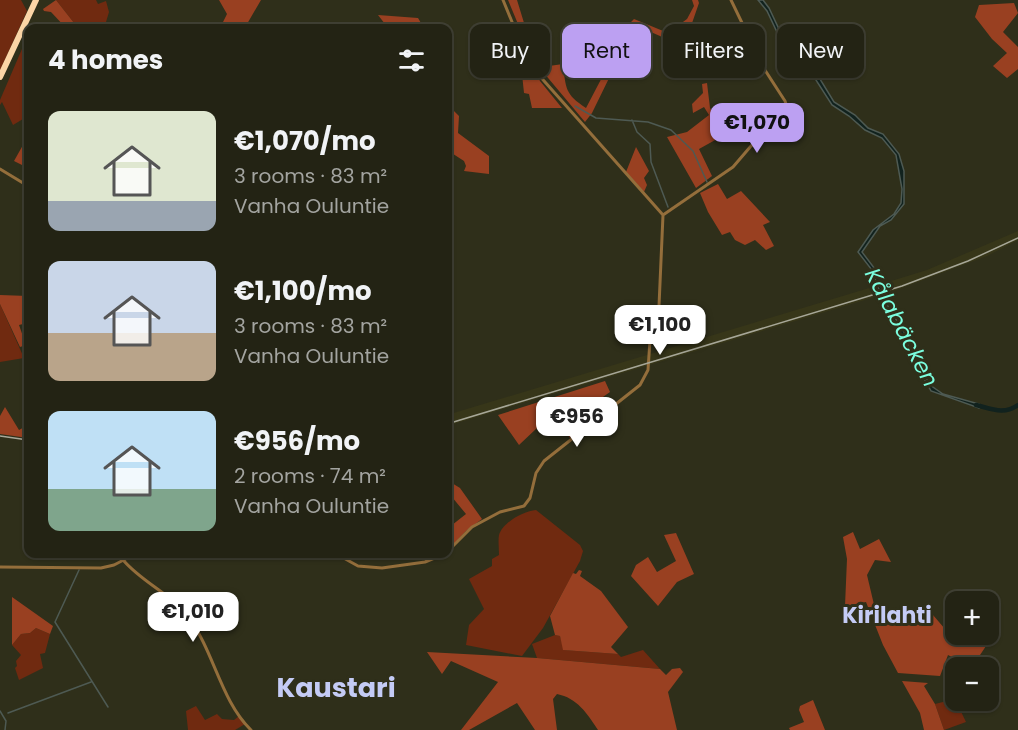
<!DOCTYPE html>
<html lang="en">
<head>
<meta charset="utf-8">
<style>
	:root { --surface:#232314; --page:#2b2b1d; --text:#f1f3f6; --muted:#a3a4a0; --line:#404034; --accent:#bca0f2 }
	body { margin:0; font-family:Poppins,sans-serif; background:var(--page); color:var(--text); height:100vh; display:flex; flex-direction:column; font-size:22px; white-space:nowrap }
	* { box-sizing:border-box; margin:0 }
	p { font-size:20px; color:var(--muted) }
	.icon { flex:none; width:33px; height:33px; fill:none; stroke:currentColor; stroke-width:2; stroke-linecap:round; stroke-linejoin:round }
	.map { position:relative; flex:1; overflow:hidden }
	.sheet { position:absolute; left:24px; top:24px; width:428px; height:534px; display:flex; flex-direction:column; background:var(--surface); border-radius:12px; box-shadow:0 2px 4px #0004,0 0 0 2px var(--line) }
	.sheet>* { flex:none }
	.guide { position:absolute; left:470px; top:24px; width:458px; height:54px; display:flex; gap:12px }
	.fabs { position:absolute; left:945px; top:591px; display:grid; gap:12px }
	.fabs a { display:grid; place-items:center; width:54px; height:54px; border-radius:12px; background:var(--surface); box-shadow:0 2px 4px #0004,0 0 0 2px var(--line); font-size:30px }
	.price { position:absolute; translate:-50% -51px; padding:0 14px; border-radius:12px; background:#fff; color:#222; font-size:20px; line-height:39px; filter:drop-shadow(0 2px 3px #0008) }
	.price::after { content:''; position:absolute; left:50%; top:36px; width:18px; height:14px; margin-left:-9px; background:inherit; clip-path:polygon(0 0,100% 0,50% 100%) }
	.price.current { background:var(--accent); color:#111 }
	ul { padding:0; list-style:none }
	li { display:flex; align-items:center; gap:18px; height:150px; padding:0 24px }
	li span { display:grid; place-items:center; flex:none; width:168px; height:120px; border-radius:12px; color:#555 }
	li>.icon { margin-inline-start:auto }
	span .icon { width:72px; height:72px; fill:#fffc; stroke-width:1 }
	li b { font-size:26px }
	h2 { display:flex; justify-content:space-between; align-items:center; height:72px; padding:0 24px; font-size:26px }
	.tag { padding:0 21px; border-radius:12px; background:var(--surface); box-shadow:0 2px 4px #0004,0 0 0 2px var(--line); font-size:21px; line-height:54px }
	.tag.current { background:var(--accent); color:#111 }
	.map>svg:first-child { display:block }
	.built { fill:#373619 }
	.green { fill:#702a10 }
	.forest { fill:#994021 }
	.water { fill:#11221e; stroke:#4e5a53; stroke-width:1.5 }
	.lines { fill:none; stroke-linecap:round; stroke-linejoin:round }
	.stream { stroke:#4e5a53; stroke-width:1.5 }
	.river { stroke:#11221e; stroke-width:4.5 }
	.minor { stroke:#946e3b; stroke-width:3 }
	.highway { stroke:#fbd5a6; stroke-width:6 }
	.rail { stroke:#a7a798; stroke-width:1.5 }
	.labels { text-anchor:middle; stroke-width:6; stroke-linejoin:round; paint-order:stroke }
	.water-label { font-size:22px; font-style:italic; fill:#7bfedf; stroke:#2f2f1a }
	.neighbourhood-label { font-size:22px; font-weight:bold; fill:#c4cbf5; stroke:#2f2f1a }
	.district-label { font-size:27px; font-weight:bold; fill:#c4cbf5; stroke:#2f2f1a }
</style>
</head>
<body>
<div class="map">
<svg width="1018" height="730" viewBox="0 0 1018 730">
	<rect width="100%" height="100%" fill="#2f2f1a"/>
	<path class="built" d="M1018,231V240L987,256L891,292L888,282L927,270Z
		M876,286L878,296L447,426V415Z"/>
	<path class="green" d="M0,0H21L27,11L0,71Z
		M56,0H96L98,4L106,1L109,12L106,22L95,28H78Z
		M742,34L745,42L730,46L732,57L750,52L762,68L746,59L706,60L710,52L705,39Z
		M28,35V116L13,125L2,102L0,105V100Z
		M0,304L24,358L0,362Z
		M536,510L580,545L583,551L580,561L543,628L522,656L466,645L469,625L484,609L469,579L492,566V559L499,555C499,549 498,540 499,535C503,522 524,511 536,510Z
		M36,628L50,634L45,653L40,654L43,668L19,680L15,668L17,666L16,661L21,655L12,645L21,634L30,633Z
		M555,635L560,636L564,650L618,654L621,657L643,650L660,669L537,658L532,644Z
		M955,699L966,722L944,730L935,704Z
		M196,706L205,720L217,714L222,719L234,720L239,716L245,724L235,730H188L186,711Z"/>
	<path class="forest" d="M56,0L78,28H66L51,12L44,11L43,9Z
		M219,0H261L247,24L254,28H220L227,14Z
		M508,0H517L536,62L542,67L563,64C566,89 565,94 586,108L631,22L634,19L668,33L687,19L694,6L692,0H698L699,3L691,26L669,40L635,25L592,113L585,122L533,60Z
		M1014,3L1018,13L1003,32L1018,47V69L1007,78L993,66L1007,53L992,39L975,17L979,5Z
		M378,15L418,18L424,28H379L385,24Z
		M515,37L540,81L562,108H532L529,94L524,93L520,55Z
		M447,75L451,84L448,105L459,116L458,133L489,156V174L464,171L466,166L464,161L447,150Z
		M707,83L710,108L726,134L699,149L712,176L696,188L667,137L687,132L709,115L704,107L693,113L692,104L703,93L702,84Z
		M28,121V168L14,161L23,145L22,125Z
		M636,147L649,171L644,178L647,185L644,192L626,172Z
		M718,184L727,199L741,191L770,222L763,225L774,246L766,250L755,240L745,245L735,240L730,232L722,235L708,212L700,193Z
		M0,295L28,296V317L25,318L27,323L19,325L26,345L20,347L0,304Z
		M605,381L610,392L576,416L584,427L570,438L558,422L537,428L519,445L498,415Z
		M5,407L19,430L28,425L25,433L28,438L0,434V416Z
		M447,480L460,488L482,519L466,531L452,546L447,539V529L466,514L447,491Z
		M853,532L860,549L879,539L891,562L875,560L867,575L876,613L894,610L898,626L927,608L951,636L955,632L956,634L979,635L986,646L972,667L948,655L940,676L898,673L883,645L866,602L845,606L847,559L843,537Z
		M676,533L694,574L677,582L658,606L631,576L636,565L648,557L657,572L676,561L664,535Z
		M579,570L582,571L580,576L601,591L628,627L611,647L618,654L563,650L560,636L555,635L550,616L573,573L576,574Z
		M12,597L53,626L50,634L36,628L30,633L21,634L12,645Z
		M427,652L537,658L660,669L666,675L672,669L680,668L683,672L668,692L677,730H598C587,713 577,698 557,694L553,699L557,730H535L517,703L469,730H461L498,682L451,661L442,674Z
		M902,681L928,683L924,686L935,704L944,730H924L920,713Z
		M813,700L825,730H790L789,728L804,722L799,710L800,706Z"/>
	<path class="water" d="M758,0H763L769,8L794,61L820,79L834,102L855,115L868,128L883,134L899,154L904,171V204L891,220L880,226L862,252L881,277V286L888,307L906,335L908,346L930,385L943,394L979,404V408L931,391L905,346L902,335L888,314L872,270L858,252L873,230L894,214L901,203L902,189L896,155L882,138L865,130L849,116L832,105L816,80L792,64L767,11Z"/>
	<g class="lines">
		<path class="stream" d="M575,106L596,118L648,122L671,130L693,151L707,182
			M632,120L637,132L650,144L651,162L668,207
			M79,570L55,622L108,707
			M0,711L6,721L5,730
			M8,713L91,682"/>
		<path class="river" d="M976,405C992,409 1004,415 1018,405"/>
		<path class="minor" d="M503,0L524,51L537,73L663,215
			M0,169L28,186
			M447,542L451,549
			M447,552L472,527L500,512L524,506L530,498L536,473L544,461L640,385L648,370L650,340L659,306L663,215L733,167L751,146L786,120L788,110L785,101L750,47L744,27L731,0
			M325,554L340,556L358,566L382,568L425,562L444,554
			M124,561C143,583 173,595 189,618C214,652 221,701 251,730
			M0,567L101,568L114,565L135,554"/>
		<path class="highway" d="M0,77L36,0"/>
		<path class="rail" d="M447,424L902,286L968,261L1018,238
			M0,436L28,440"/>
	</g>
	<g class="labels">
		<g class="water-label">
			<text transform="translate(902 327) rotate(62)" y="8">Kålabäcken</text>
		</g>
		<g class="neighbourhood-label">
			<text x="887" y="623">Kirilahti</text>
		</g>
		<g class="district-label">
			<text x="336" y="697">Kaustari</text>
		</g>
	</g>
</svg>
<div class="fabs">
<a>+</a>
<a>−</a>
</div>
<b class="price current" style="left:757px;top:154px">€1,070</b>
<b class="price" style="left:660px;top:356px">€1,100</b>
<b class="price" style="left:577px;top:448px">€956</b>
<b class="price" style="left:193px;top:643px">€1,010</b>
<div class="guide">
<a class="tag">Buy</a>
<a class="tag current">Rent</a>
<a class="tag">Filters</a>
<a class="tag">New</a>
</div>
<section class="sheet">
<h2>4 homes<svg class="icon" aria-label="filters" viewBox="0 0 24 24"><path d="M4 7h16M4 17h16"/><circle cx="9" cy="7" r="2"/><circle cx="15" cy="17" r="2"/></svg></h2>
<ul>
<li><span style="background:linear-gradient(#dfe7d0 75%,#9aa5b1 0)"><svg class="icon" aria-label="home" viewBox="0 0 24 24"><path d="M3 11l9-7 9 7M6 9v11h12V9"/></svg></span><div><b>€1,070/mo</b><p>3 rooms · 83 m²</p><p>Vanha Ouluntie</p></div></li>
<li><span style="background:linear-gradient(#c9d6e8 60%,#b9a48a 0)"><svg class="icon" aria-label="home" viewBox="0 0 24 24"><path d="M3 11l9-7 9 7M6 9v11h12V9"/></svg></span><div><b>€1,100/mo</b><p>3 rooms · 83 m²</p><p>Vanha Ouluntie</p></div></li>
<li><span style="background:linear-gradient(#bfe0f5 65%,#7fa58c 0)"><svg class="icon" aria-label="home" viewBox="0 0 24 24"><path d="M3 11l9-7 9 7M6 9v11h12V9"/></svg></span><div><b>€956/mo</b><p>2 rooms · 74 m²</p><p>Vanha Ouluntie</p></div></li>
</ul>
</section>
</div>
</body>
</html>
